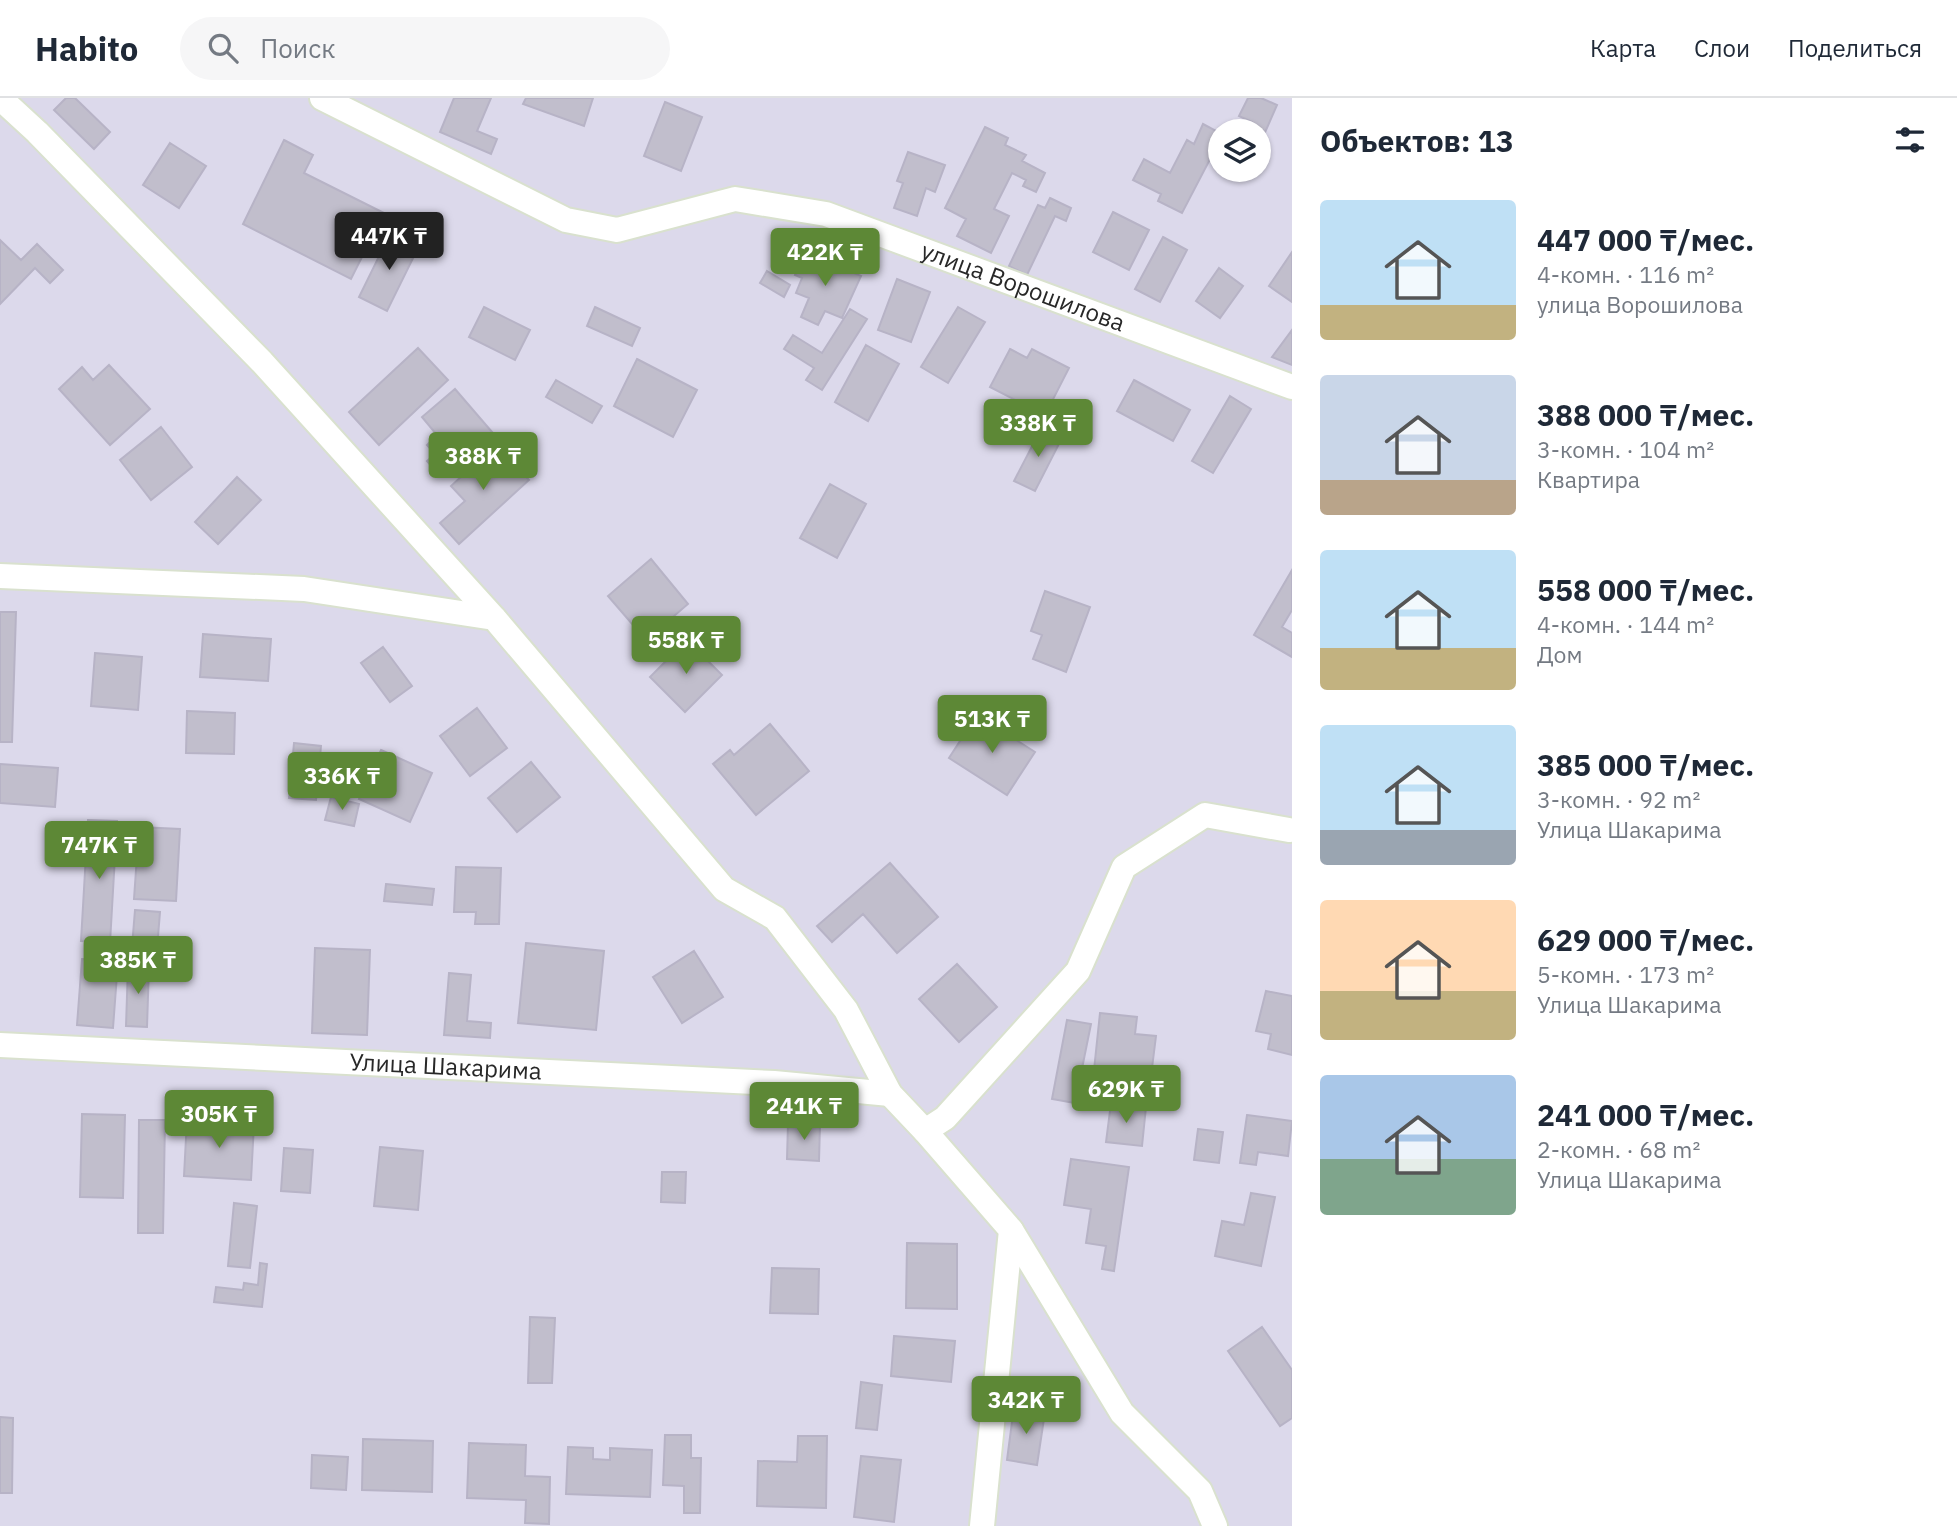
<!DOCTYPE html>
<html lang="ru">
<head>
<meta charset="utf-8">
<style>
	:root { --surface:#fff; --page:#f6f6f7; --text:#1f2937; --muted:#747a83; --line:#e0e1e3; --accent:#5d8836 }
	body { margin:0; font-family:"IBM Plex Sans",sans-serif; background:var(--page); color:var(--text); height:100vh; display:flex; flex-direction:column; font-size:26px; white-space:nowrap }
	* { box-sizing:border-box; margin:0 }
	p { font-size:23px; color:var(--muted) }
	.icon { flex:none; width:38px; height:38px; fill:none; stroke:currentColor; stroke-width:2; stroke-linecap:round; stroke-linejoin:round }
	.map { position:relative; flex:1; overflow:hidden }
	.panel { display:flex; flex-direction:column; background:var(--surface); width:665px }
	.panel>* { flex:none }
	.controls { position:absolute; left:1208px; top:21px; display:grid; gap:14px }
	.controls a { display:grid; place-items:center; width:63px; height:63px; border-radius:50%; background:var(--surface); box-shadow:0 2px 5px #0004; font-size:35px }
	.price { position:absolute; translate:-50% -60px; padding:0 16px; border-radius:7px; background:var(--accent); color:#fff; font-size:23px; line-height:46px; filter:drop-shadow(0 2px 4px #0008) }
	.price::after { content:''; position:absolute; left:50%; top:42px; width:21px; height:16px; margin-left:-10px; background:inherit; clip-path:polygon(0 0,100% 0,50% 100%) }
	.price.active { background:#222; color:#fff }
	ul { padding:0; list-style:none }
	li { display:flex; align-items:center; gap:21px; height:175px; padding:0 28px }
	li span { display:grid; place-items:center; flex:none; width:196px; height:140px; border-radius:7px; color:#555 }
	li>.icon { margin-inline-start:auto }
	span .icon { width:84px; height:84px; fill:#fffc; stroke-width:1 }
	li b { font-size:30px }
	h2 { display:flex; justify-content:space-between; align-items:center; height:84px; padding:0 28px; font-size:30px }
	header { display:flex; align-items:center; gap:42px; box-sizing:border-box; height:98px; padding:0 35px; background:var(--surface); border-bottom:2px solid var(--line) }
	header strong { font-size:33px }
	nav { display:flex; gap:38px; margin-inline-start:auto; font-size:24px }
	.search { width:490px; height:63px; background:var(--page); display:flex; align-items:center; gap:18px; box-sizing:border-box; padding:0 24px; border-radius:38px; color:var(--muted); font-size:26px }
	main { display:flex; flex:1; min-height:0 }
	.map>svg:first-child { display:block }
	.building { fill:#c1becc; stroke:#b7b3c6; stroke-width:2 }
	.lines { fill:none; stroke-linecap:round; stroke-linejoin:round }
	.street-casing { stroke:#d9e1ce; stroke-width:28 }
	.street { stroke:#fff; stroke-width:24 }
	.labels { text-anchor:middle; stroke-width:6; stroke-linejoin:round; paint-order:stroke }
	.street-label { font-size:24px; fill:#282828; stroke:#fff }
</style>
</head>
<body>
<header>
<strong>Habito</strong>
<div class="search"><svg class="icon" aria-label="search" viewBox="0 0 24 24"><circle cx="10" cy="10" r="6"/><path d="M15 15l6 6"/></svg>Поиск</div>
<nav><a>Карта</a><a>Слои</a><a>Поделиться</a></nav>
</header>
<main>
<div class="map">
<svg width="1292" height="1428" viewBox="0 0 1292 1428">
	<rect width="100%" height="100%" fill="#dcd9eb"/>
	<path class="building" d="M66,0H75L110,34L94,51L54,12Z
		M454,0H491L477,33L497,41L491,56L440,34Z
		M526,0H593L584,28L523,6Z
		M1248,0H1261L1277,7L1263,39L1258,37V33L1248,32L1252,24L1239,18Z
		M665,4L702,19L681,73L644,58Z
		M1203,26L1220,35V42L1182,115L1158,103L1161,96L1133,82L1144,61L1170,75L1187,42L1194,46Z
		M985,29L1008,40L1005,47L1026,57L1022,63L1045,75L1036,94L1023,88L1026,82L1012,75L994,111L1009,118L991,155L957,138L966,121L945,110Z
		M284,42L313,57L304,75L384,115L351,181L243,126Z
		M170,45L206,68L179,110L143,87Z
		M908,54L945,67L935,94L926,90L917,118L894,110L903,85L897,83Z
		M1050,100L1071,110L1066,123L1055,118L1027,177L1009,168L1038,107L1045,110Z
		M1113,114L1149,132L1129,172L1093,154Z
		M391,134L419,148L387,213L359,199Z
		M1163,139L1187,152L1160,204L1135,191Z
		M0,142L21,162L37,146L63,172L50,185L35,170L0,206Z
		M806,154L861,178L842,220L825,213L818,227L801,219L809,200L796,195L802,180L795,177Z
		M1292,154V204L1269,188Z
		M1219,170L1243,188L1220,220L1196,203Z
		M767,173L790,187L784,199L760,185Z
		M897,181L930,194L911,244L878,232Z
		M484,209L530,232L515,262L469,239Z
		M595,209L640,230L632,248L587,228Z
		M958,209L985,224L948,285L921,269Z
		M850,211L867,221L822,292L806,282L814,270L784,251L793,237L822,255Z
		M1292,232V267L1272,259Z
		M866,247L899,266L868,323L835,304Z
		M418,250L448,282L379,347L349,314Z
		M1010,251L1027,260L1032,251L1069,270L1045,317L990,289Z
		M637,261L697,292L673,339L614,308Z
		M109,267L150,311L110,347L59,291L82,269L93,282Z
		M556,282L602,308L592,325L546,299Z
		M1134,282L1190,312L1173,343L1117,313Z
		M455,291L492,334L440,378L427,363L435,356L427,347L437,337L422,319Z
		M1230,298L1251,311L1213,375L1192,363Z
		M161,329L192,369L151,402L120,362Z
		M1042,329L1062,340L1035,393L1014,383Z
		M497,346L529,382L459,446L440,425L465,403L451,388Z
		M237,379L261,402L218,446L195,424Z
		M830,386L866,406L837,460L800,440Z
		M651,461L688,506L646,542L608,498Z
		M1292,472V512L1282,529L1292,535V559L1254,537Z
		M1045,493L1090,509L1066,574L1033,561L1042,537L1031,533Z
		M0,514H16L12,644H0Z
		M203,536L271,541L268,583L200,579Z
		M687,542L722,577L685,614L650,579Z
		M383,549L412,588L390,604L361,565Z
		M95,555L142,559L138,612L91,608Z
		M477,610L507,650L470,678L440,638Z
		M187,613L235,615L234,656L186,655Z
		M977,617L1035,654L1007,697L949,660Z
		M770,626L809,673L756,717L713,666L730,652L734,657Z
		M294,645L321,648L316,702L289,700Z
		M381,652L432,675L410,724L359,701Z
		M531,664L560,699L517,734L488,700Z
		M0,666L58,670L55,709L0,705Z
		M331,699L359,706L354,728L325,722Z
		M88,722L117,723L110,845L81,843Z
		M139,729L180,731L176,803L134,801Z
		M890,765L938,819L897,855L863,816L832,844L817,828Z
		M456,769L501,770L499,826H475L476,814H454Z
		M386,786L434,791L432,807L384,803Z
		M135,812L160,814L156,863L131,861Z
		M526,845L604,853L596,932L518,925Z
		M315,850L370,852L367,937L312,935Z
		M694,853L723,899L682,925L653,879Z
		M82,861L118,863L113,930L77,927Z
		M957,866L997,909L959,944L919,901Z
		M128,868H149L147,929L126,928Z
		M449,875L471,877L467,923L491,925L490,940L444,937Z
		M1266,893L1292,898V957L1268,951L1271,936L1256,933Z
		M1100,915L1137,919L1135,936L1156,938L1151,978L1094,972Z
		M1067,922L1091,926L1075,1005L1052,1001Z
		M228,998L256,999L255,1020L227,1018Z
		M1111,1005L1146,1009L1142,1048L1106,1044Z
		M82,1016L125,1017L123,1100L80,1099Z
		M1247,1017L1292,1023L1288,1058L1258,1054L1256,1067L1240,1065Z
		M187,1021L254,1026L251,1082L184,1078Z
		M139,1022H165L163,1135H138Z
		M788,1025L820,1026L819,1063L787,1061Z
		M1198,1031L1223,1034L1219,1065L1194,1062Z
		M380,1049L423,1053L418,1112L374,1108Z
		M284,1050L313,1052L310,1095L281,1093Z
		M1071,1061L1129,1069L1114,1173L1102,1171L1106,1148L1086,1145L1091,1111L1064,1107Z
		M662,1074H686L685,1105L661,1104Z
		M1251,1095L1275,1099L1261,1168L1215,1158L1222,1123L1244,1127Z
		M234,1105L257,1108L250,1170L228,1168Z
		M907,1145L957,1146V1211L906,1210Z
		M260,1165L267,1166L262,1209L214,1204L216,1189L243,1192L244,1185L258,1187Z
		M772,1170L819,1171L818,1216L770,1215Z
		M530,1219L555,1220L552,1285H528Z
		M1262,1229L1292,1272V1320L1280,1328L1228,1253Z
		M894,1238L955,1243L951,1284L891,1278Z
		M861,1284L882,1287L877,1332L856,1330Z
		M1014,1309L1045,1314L1037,1367L1007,1362Z
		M0,1319L13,1320L12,1395H0Z
		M665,1337H691V1360H701L700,1415H684V1388L663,1387Z
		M798,1338H827L826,1410L757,1408L758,1363L797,1364Z
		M363,1341L433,1343L432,1394L362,1392Z
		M469,1345L526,1347L525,1378L550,1379L549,1426L525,1425L526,1402L467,1400Z
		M568,1349L593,1350V1361L610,1362V1350L652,1352L650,1399L566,1396Z
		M312,1357L348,1359L346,1392L311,1390Z
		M861,1358L901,1362L894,1424L854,1419Z"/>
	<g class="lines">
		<g class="street-casing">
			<g id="street">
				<path d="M0,0L37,34L262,264L494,520"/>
				<path id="s1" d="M322,0L566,122L617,132L735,101L826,116L1292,289"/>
				<path d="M0,478L304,491L494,520L724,791L775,820L846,912L890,996L925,1033L945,1020L1078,873L1124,769L1205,717L1289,732"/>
				<path id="s2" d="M0,947L774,985L890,996"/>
				<path d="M925,1033L1011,1132L982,1428"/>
				<path d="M1011,1132L1122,1315L1200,1393L1215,1428"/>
			</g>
		</g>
		<use href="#street" class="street"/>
	</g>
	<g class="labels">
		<g class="street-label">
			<text dy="8" stroke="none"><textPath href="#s1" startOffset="749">улица Ворошилова</textPath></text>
			<text dy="8" stroke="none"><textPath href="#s2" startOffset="446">Улица Шакарима</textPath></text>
		</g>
	</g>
</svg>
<div class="controls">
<a><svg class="icon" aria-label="layers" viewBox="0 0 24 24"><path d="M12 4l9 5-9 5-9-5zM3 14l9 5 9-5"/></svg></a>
</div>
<b class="price active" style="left:389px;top:174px">447K ₸</b>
<b class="price" style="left:825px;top:190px">422K ₸</b>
<b class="price" style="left:1038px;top:361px">338K ₸</b>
<b class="price" style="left:483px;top:394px">388K ₸</b>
<b class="price" style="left:686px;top:578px">558K ₸</b>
<b class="price" style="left:992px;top:657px">513K ₸</b>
<b class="price" style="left:342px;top:714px">336K ₸</b>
<b class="price" style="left:99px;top:783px">747K ₸</b>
<b class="price" style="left:138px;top:898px">385K ₸</b>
<b class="price" style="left:1126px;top:1027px">629K ₸</b>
<b class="price" style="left:804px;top:1044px">241K ₸</b>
<b class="price" style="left:219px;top:1052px">305K ₸</b>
<b class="price" style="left:1026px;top:1338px">342K ₸</b>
</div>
<section class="panel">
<h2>Объектов: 13<svg class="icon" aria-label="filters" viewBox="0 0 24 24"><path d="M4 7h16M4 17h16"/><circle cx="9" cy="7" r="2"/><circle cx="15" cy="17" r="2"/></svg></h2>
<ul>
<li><span style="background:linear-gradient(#bfe0f5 75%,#c2b280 0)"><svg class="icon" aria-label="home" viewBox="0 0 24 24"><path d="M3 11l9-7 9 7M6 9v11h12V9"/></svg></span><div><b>447 000 ₸/мес.</b><p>4-комн. · 116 m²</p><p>улица Ворошилова</p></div></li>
<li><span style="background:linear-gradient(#c9d6e8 75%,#b9a48a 0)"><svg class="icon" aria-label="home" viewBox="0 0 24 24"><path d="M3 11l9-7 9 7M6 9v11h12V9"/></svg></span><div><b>388 000 ₸/мес.</b><p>3-комн. · 104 m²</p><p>Квартира</p></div></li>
<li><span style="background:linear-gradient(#bfe0f5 70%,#c2b280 0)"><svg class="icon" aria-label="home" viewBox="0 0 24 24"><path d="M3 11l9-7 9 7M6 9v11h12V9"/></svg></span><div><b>558 000 ₸/мес.</b><p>4-комн. · 144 m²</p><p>Дом</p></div></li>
<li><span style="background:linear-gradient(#bfe0f5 75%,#9aa5b1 0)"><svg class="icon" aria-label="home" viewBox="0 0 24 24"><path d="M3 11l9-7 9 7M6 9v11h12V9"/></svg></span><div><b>385 000 ₸/мес.</b><p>3-комн. · 92 m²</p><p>Улица Шакарима</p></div></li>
<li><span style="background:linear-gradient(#ffd9b3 65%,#c2b280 0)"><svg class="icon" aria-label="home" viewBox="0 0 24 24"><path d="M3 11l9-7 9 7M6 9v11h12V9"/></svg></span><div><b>629 000 ₸/мес.</b><p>5-комн. · 173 m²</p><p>Улица Шакарима</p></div></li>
<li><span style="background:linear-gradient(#a9c7e8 60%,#7fa58c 0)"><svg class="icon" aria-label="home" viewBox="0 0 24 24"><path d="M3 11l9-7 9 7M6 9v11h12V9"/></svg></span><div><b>241 000 ₸/мес.</b><p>2-комн. · 68 m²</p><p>Улица Шакарима</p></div></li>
</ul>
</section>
</main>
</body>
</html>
